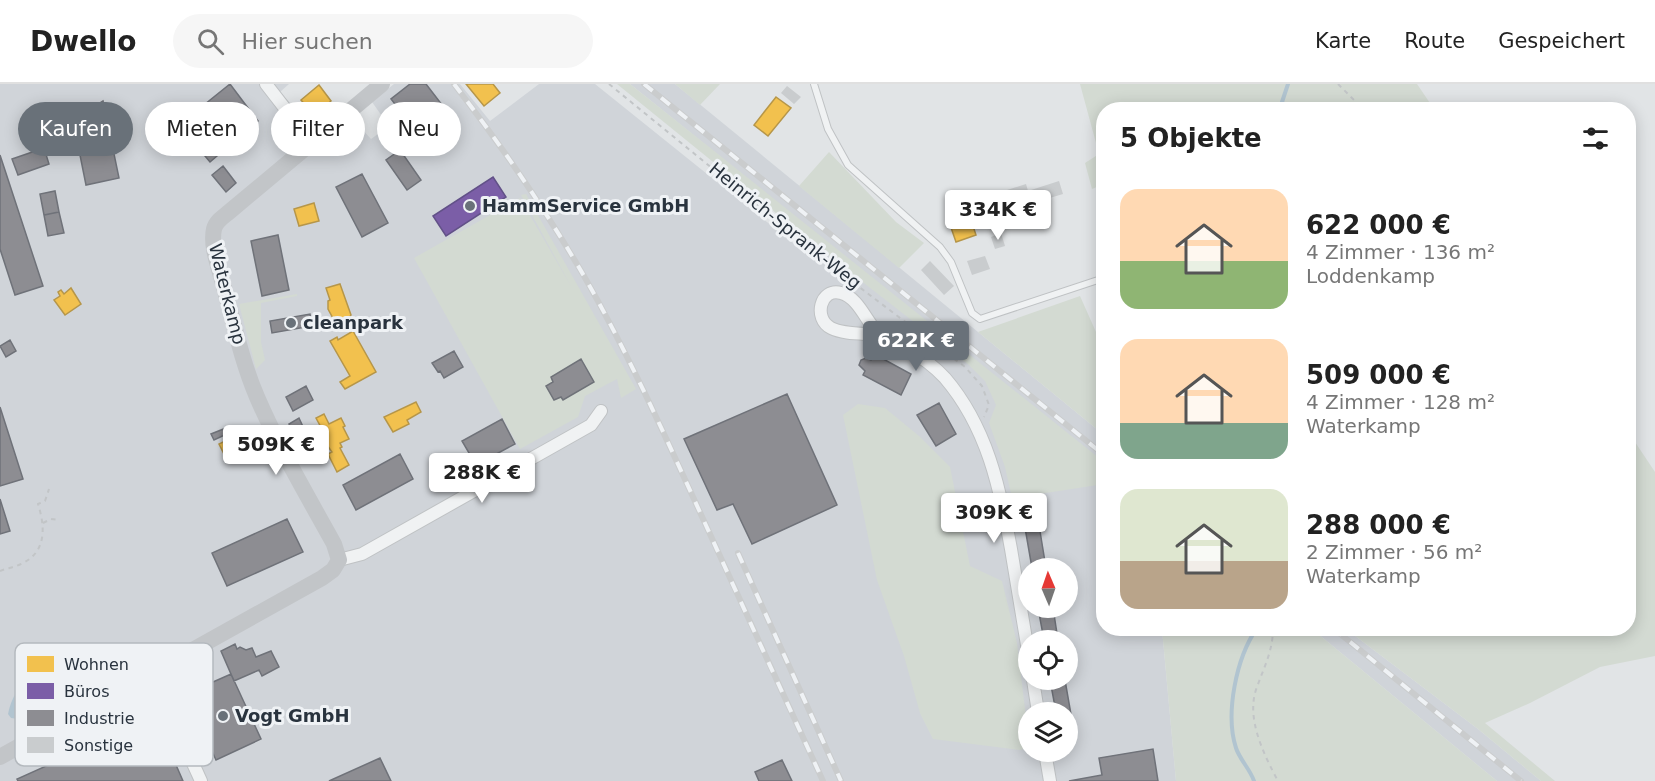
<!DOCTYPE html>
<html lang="de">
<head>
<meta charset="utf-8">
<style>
	:root { --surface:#fff; --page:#f6f6f6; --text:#222; --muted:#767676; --line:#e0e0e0; --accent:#697179 }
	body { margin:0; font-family:"DejaVu Sans",sans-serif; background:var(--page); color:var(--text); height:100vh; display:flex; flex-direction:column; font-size:22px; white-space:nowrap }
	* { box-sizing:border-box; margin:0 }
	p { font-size:20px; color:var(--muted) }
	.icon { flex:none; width:33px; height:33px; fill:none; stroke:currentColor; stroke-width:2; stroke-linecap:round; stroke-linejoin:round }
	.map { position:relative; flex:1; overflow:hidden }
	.panel { position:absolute; left:1096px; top:18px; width:540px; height:534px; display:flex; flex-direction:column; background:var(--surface); border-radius:24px; box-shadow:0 3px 15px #0003 }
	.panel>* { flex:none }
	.hud { position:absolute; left:18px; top:18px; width:570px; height:54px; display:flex; gap:12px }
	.needle { width:39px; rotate:358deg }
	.tools { position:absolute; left:1018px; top:474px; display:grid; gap:12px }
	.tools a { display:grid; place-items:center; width:60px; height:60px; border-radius:50%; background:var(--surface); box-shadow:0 3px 15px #0003; font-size:30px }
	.price { position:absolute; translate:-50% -51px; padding:0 14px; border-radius:6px; background:#fff; color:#222; font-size:20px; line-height:39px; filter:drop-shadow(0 2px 3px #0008) }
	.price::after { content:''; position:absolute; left:50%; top:36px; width:18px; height:14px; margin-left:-9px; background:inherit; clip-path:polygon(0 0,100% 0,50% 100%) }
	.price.current { background:var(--accent); color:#fff }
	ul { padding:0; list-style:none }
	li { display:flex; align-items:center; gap:18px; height:150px; padding:0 24px }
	li span { display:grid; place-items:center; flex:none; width:168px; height:120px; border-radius:18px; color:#555 }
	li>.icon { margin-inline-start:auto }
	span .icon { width:72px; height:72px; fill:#fffc; stroke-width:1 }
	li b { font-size:26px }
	h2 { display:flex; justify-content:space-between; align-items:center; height:72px; padding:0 24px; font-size:26px }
	.pill { padding:0 21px; border-radius:27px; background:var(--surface); box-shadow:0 3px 15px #0003; font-size:21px; line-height:54px }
	.pill.current { background:var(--accent); color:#fff }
	header { display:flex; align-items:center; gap:36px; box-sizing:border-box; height:84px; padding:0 30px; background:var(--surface); border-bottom:2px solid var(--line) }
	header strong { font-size:28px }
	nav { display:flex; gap:33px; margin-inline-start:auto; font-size:21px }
	.search { width:420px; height:54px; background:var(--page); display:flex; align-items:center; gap:15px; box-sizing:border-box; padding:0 21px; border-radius:33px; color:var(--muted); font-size:22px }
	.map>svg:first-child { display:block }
	.built { fill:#d0d4d9; fill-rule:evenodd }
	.green { fill:#d3dad2 }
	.water { fill:#b1c4d0 }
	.homes { fill:#f2c14e; stroke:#b69649; stroke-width:1.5 }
	.offices { fill:#7b5ea7; stroke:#625188; stroke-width:1.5 }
	.industry { fill:#8d8d92; stroke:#6f7279; stroke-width:1.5 }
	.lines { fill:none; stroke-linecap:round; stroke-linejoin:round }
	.stream { stroke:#b1c4d0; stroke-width:4 }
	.building { fill:#c9ccce }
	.lane-casing { stroke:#bfc2c4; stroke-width:8 }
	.street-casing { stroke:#bfc2c4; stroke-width:14 }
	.path { stroke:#c2c5c7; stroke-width:2; stroke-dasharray:4.5 4.5; stroke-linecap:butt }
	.lane { stroke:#f0f2f3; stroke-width:6 }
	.street { stroke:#f0f2f3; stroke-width:12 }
	.secondary { stroke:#c2c5c8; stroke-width:16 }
	.rail-casing { stroke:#cacccd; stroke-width:6 }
	.rail { stroke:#eff2f5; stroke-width:4; stroke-dasharray:11; stroke-linecap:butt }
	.poi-dot { fill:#697179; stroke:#eff2f5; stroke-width:2 }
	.labels { text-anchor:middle; stroke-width:6; stroke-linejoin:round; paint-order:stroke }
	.poi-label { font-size:18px; font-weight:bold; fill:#29333e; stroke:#eff2f5; text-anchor:start }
	.street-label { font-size:18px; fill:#29333e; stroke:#eff2f5 }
	.key { fill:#eff2f5; stroke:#b4b9be; stroke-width:1.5 }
	.key-label { font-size:16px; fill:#29333e }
</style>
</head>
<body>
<header>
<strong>Dwello</strong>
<div class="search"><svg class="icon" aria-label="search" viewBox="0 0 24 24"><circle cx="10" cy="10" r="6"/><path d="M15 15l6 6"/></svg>Hier suchen</div>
<nav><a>Karte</a><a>Route</a><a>Gespeichert</a></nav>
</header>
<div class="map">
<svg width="1655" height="697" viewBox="0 0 1655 697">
	<rect width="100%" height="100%" fill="#e1e4e6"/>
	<path class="built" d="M0,0H289L280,8L323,55L352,34L371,55L389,42L372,18L394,0H460L490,37L539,0H595L803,167L818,151L630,0H675L1104,351V544L1162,545L1176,697H0ZM1029,484H1068V524H1029ZM1029,556H1068V596H1029ZM1029,628H1068V668H1029Z
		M1312,545H1346L1478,645L1541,697H1497Z"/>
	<path class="green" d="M617,0H630L1104,378V404L1098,401L1012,414L1005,383L989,339L996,321L985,297L969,281L819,164Z
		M675,0H720L700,21Z
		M1080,0H1417L1434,25L1104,26V100L1092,105L1085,79L1099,70Z
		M829,68L896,138L924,159L899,184L799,102Z
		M526,110L636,305L621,314L617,295L585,312L578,333L520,365L414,174L520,114L572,204L521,111Z
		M297,210V212L261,219V258L265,276L256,285L239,220Z
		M1080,212L1096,248L1104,245V351L978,248Z
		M858,320L885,324L919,352L950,383L970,482L1002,497L1017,559L1029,658V661L1021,666L933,655L920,629L904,572L877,496L843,331Z
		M1629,349L1655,388V572L1600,583L1530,619L1485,639L1555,697H1541L1478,645L1346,545L1629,544Z
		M1162,545H1312L1497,697H1176Z"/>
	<path class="water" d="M35,591C45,594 56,599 58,610L54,615L18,635L11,634L8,630C11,614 20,598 35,591Z"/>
	<path class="homes" d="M466,0H493L500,9L484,22Z
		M319,1L331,17L314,31L301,16Z
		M776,13L791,24L768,52L754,41Z
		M996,116L1001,133L973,142L976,151L956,158L947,132Z
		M314,119L319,137L299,142L294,125Z
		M340,200L351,231L348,236L345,237L341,234L334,236L328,225V217L330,216L326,204Z
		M71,204L81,220L65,231L54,216L60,212L58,208L61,206L64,210Z
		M353,247L376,288L345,305L340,298L350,292L330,257L337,253L338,256Z
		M416,318L421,328L407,336L409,340L393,348L384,333Z
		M324,330L329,340L341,334L345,342L343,343L349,355L340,359L342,363L340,364L349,381L337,388L328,370L332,368L319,350L323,347L316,334Z
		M237,351L246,370L228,378L219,360Z"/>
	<path class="offices" d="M493,93L506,113L446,152L433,132Z"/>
	<path class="industry" d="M230,0L248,24L234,36L244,49L210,78L179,41Z
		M410,0H426L456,39L427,62L391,15Z
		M103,17L119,94L86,101L73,36Z
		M248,24L258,37L244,49L234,36Z
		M44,64L49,80L18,91L12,75Z
		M400,66L421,96L407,106L386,76Z
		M0,71L43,202L15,211L0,165Z
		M223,82L236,99L226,108L212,91Z
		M362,90L388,139L362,153L336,103Z
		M55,107L59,128L44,131L40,110Z
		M59,128L64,149L48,152L44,131Z
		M278,151L289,206L262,212L251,157Z
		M310,230L312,242L272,249L270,237Z
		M10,256L16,267L6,273L0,262Z
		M454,267L463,283L444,294L440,287L438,288L432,279Z
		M874,270L911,290L901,311L863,291L865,287L859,281L861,276L866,274L871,276Z
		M581,275L594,298L563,316L561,313L554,316L546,302L553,298L551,293Z
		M306,302L313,316L293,327L286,313Z
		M787,310L837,421L752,460L733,420L717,426L684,355Z
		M939,319L956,350L936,362L917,331Z
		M0,323L23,395L0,402Z
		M299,334L304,345L295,350L289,340Z
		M502,335L515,360L476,381L462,357Z
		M226,344L229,349L214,356L211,350Z
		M400,370L413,395L356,426L343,401Z
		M0,415L10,447L0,450Z
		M287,435L303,468L227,502L212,469Z
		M1038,435L1046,484H1032L1024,438Z
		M1038,524H1053L1058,556H1044Z
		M235,560L237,565L240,563L246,566L252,564L256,573L271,567L279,583L262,592L259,586L234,597L221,567Z
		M231,590L261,655L216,676L186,610Z
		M1050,596H1065L1073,642L1068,643V628H1056Z
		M159,642L183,697H18L17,695L131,644L135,653Z
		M1153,665L1158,697H1069L1102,691L1099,674Z
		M380,674L391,697H329Z
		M782,676L792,697H759L755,688Z"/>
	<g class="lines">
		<path class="stream" d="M1288,0L1282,18L1287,25L1298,26
			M1254,697C1250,685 1240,676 1236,664C1225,630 1236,574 1257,544"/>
	</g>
	<path class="building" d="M787,2L801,13L794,20L781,9Z
		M1059,97L1063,110L1013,125L1007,106L1026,100L1028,107Z
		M1001,149L1005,162L995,165L991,153Z
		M985,172L990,185L972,191L967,177Z
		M930,177L954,202L944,211L921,186Z"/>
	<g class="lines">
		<g class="lane-casing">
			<path id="lane" d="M814,0L828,45L848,81L940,163L951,178L972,229L980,235L1104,194"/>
		</g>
		<g class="street-casing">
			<path id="street" d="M266,0L311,58
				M880,251C865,249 845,251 831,244C813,235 820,203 841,209C860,214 867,241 881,252C888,257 898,260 906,264C920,272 934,282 945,294C987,343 1000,404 1011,465C1017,501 1023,537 1029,573
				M339,476L362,470L591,341L601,327
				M156,590L160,607L201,697
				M1033,596L1038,628
				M1045,668L1050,697"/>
		</g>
		<path class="path" d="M609,0L838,187L965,283L982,302L989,321L984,333
			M1338,0L1364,26
			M43,439L51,435L59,436
			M0,487C7,484 16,483 23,479C47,467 45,442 38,420L45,417L49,405
			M1273,544C1273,567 1264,583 1257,603C1245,633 1264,671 1278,697"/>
		<use href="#lane" class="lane"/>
		<use href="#street" class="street"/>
		<path class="secondary" d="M0,673L131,600L156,590L173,577L322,494L333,486L339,476L334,460C307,411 279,364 257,313C242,278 234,240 224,203C220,186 210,163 214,145C216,137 223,133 229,128L382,0"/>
		<g class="rail-casing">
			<path id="rail" d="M454,0C501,61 545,125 584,192C629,271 666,354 704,437C743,523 783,610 823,697
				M644,0L1104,371
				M738,469L841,697
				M1333,544L1521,697"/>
		</g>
		<use href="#rail" class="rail"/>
	</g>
	<g class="poi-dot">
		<circle cx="470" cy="122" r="6"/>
		<circle cx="291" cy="239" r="6"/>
		<circle cx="223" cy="632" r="6"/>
	</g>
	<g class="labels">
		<g class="poi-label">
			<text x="482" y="128">HammService GmbH</text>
			<text x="303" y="245">cleanpark</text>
			<text x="235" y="638">Vogt GmbH</text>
		</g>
		<g class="street-label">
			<text transform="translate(785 142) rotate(39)" y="6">Heinrich-Sprank-Weg</text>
			<text transform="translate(227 210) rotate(76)" y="6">Waterkamp</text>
		</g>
	</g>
	<rect x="15" y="559" width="198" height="123" rx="9" class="key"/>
	<rect x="27" y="572" width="27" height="16" fill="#f2c14e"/>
	<rect x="27" y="599" width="27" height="16" fill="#7b5ea7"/>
	<rect x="27" y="626" width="27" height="16" fill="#8d8d92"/>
	<rect x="27" y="653" width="27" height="16" fill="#c9ccce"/>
	<g class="key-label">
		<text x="64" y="586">Wohnen</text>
		<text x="64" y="613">Büros</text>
		<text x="64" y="640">Industrie</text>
		<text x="64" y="667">Sonstige</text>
	</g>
</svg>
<div class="tools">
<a><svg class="needle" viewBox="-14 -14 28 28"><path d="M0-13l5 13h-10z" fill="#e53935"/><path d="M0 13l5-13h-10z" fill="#767676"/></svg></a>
<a><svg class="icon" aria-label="locate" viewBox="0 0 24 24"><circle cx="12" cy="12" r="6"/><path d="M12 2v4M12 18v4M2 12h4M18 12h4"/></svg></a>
<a><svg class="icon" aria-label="layers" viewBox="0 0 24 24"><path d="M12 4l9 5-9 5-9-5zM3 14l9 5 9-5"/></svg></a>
</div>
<b class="price" style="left:998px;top:157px">334K €</b>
<b class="price current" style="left:916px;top:288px">622K €</b>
<b class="price" style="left:276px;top:392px">509K €</b>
<b class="price" style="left:482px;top:420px">288K €</b>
<b class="price" style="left:994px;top:460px">309K €</b>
<div class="hud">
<a class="pill current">Kaufen</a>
<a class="pill">Mieten</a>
<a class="pill">Filter</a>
<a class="pill">Neu</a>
</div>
<section class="panel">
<h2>5 Objekte<svg class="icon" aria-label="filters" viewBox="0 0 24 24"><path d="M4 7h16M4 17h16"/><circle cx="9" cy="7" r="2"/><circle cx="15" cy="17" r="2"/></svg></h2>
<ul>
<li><span style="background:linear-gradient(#ffd9b3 60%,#8fb573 0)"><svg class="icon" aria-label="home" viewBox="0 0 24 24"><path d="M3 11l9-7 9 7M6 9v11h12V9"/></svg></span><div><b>622 000 €</b><p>4 Zimmer · 136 m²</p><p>Loddenkamp</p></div></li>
<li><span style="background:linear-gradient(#ffd9b3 70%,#7fa58c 0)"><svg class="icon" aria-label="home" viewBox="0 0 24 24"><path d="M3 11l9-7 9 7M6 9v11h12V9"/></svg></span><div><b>509 000 €</b><p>4 Zimmer · 128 m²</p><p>Waterkamp</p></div></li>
<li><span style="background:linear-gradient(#dfe7d0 60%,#b9a48a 0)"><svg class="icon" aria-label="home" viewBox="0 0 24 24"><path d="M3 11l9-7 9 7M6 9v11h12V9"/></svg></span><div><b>288 000 €</b><p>2 Zimmer · 56 m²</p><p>Waterkamp</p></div></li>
</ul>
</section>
</div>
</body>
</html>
